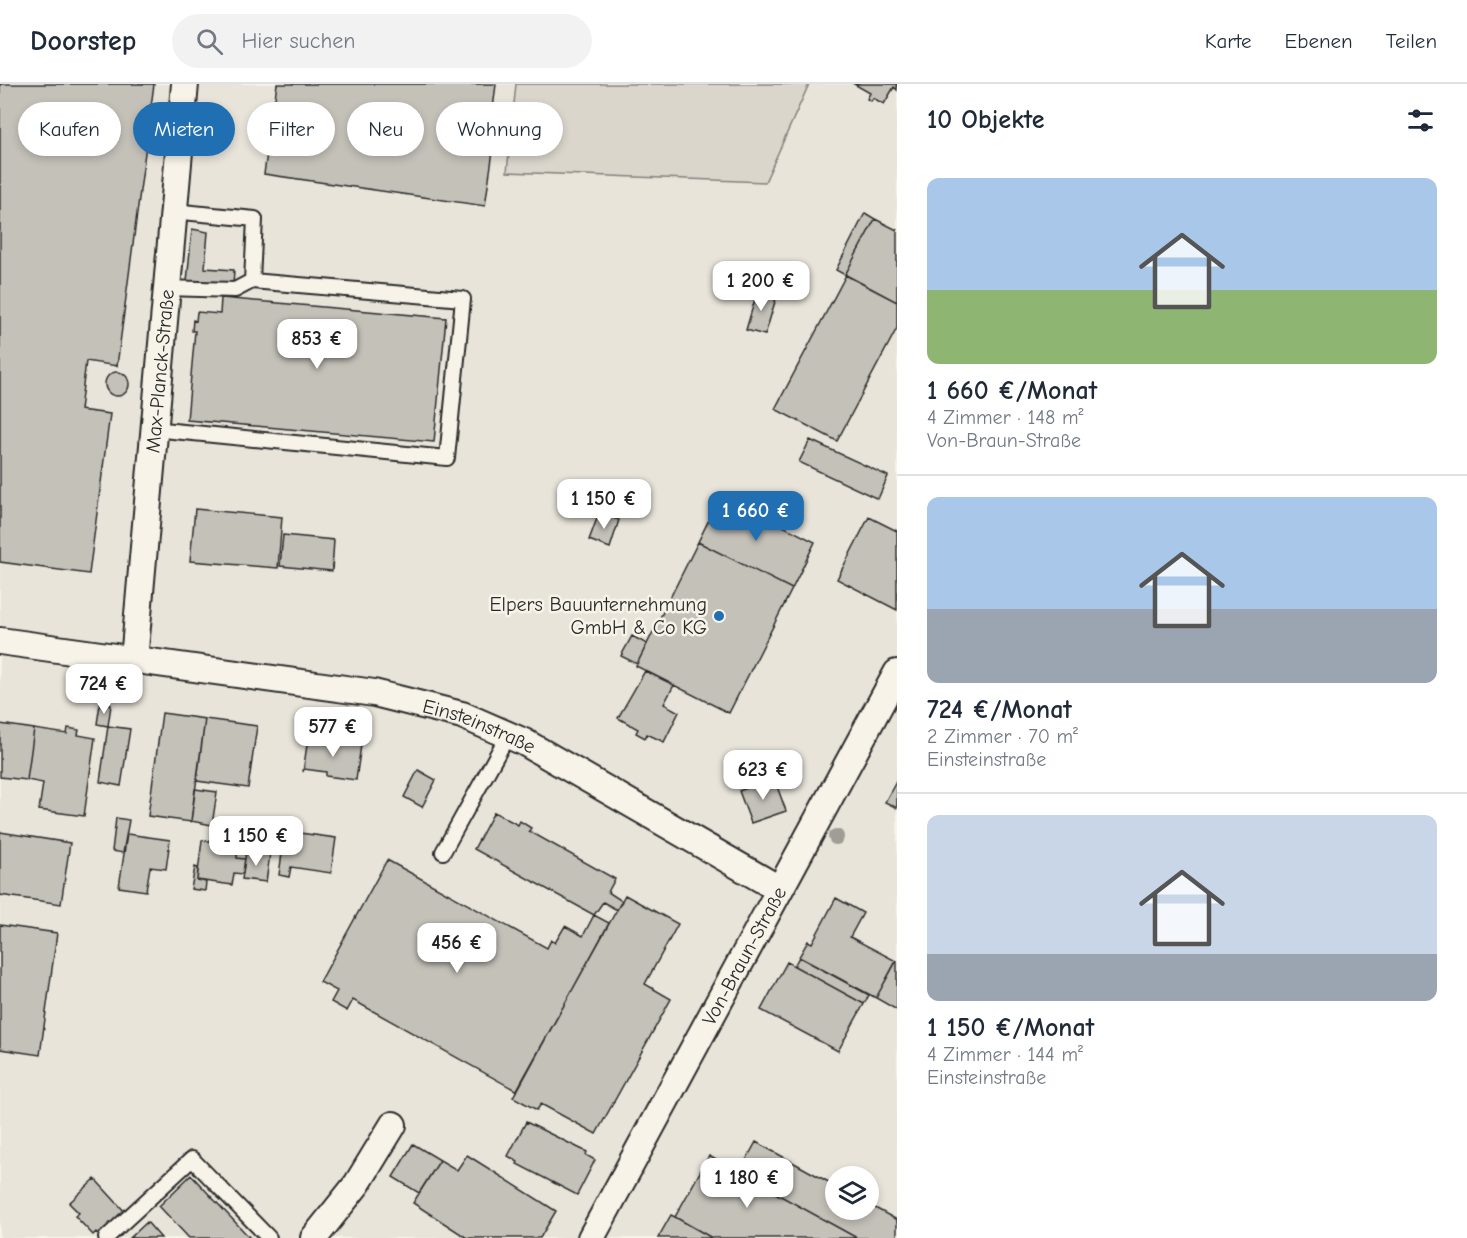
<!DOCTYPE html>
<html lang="de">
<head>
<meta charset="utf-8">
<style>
	:root { --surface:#fff; --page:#f2f2f3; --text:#1f2937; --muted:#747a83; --line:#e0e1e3; --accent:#1f6fb2 }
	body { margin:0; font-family:"Comic Neue",sans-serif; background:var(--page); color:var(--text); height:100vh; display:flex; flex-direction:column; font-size:22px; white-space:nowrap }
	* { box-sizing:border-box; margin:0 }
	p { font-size:20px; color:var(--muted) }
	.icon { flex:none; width:33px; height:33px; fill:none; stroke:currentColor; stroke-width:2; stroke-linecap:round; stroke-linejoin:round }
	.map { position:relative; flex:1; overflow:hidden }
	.drawer { display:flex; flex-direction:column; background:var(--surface); width:570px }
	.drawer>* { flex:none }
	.guide { position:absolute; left:18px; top:18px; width:570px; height:54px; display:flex; gap:12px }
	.buttons { position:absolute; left:825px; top:1082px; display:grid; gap:12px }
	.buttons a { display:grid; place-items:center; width:54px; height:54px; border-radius:50%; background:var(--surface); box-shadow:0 3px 9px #0003; font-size:30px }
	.price { position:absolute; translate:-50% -51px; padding:0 14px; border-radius:12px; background:#fff; color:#222; font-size:20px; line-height:39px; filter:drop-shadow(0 2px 3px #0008) }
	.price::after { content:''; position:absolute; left:50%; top:36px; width:18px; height:14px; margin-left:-9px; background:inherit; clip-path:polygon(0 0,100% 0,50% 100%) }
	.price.current { background:var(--accent); color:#fff }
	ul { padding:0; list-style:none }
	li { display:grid; align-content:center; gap:12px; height:318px; padding:0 30px }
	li+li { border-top:2px solid var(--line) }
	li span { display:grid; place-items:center; height:186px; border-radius:12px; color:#555 }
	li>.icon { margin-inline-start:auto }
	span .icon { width:108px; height:108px; fill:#fffc; stroke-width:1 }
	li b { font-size:26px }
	h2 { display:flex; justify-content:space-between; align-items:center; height:72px; padding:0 30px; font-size:26px }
	.chip { padding:0 21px; border-radius:27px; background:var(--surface); box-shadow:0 3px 9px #0003; font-size:21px; line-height:54px }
	.chip.current { background:var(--accent); color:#fff }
	header { display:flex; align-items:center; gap:36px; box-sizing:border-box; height:84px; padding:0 30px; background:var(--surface); border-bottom:2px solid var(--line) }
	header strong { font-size:28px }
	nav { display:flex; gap:33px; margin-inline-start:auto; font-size:21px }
	.search { width:420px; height:54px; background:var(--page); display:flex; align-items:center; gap:15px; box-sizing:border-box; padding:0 21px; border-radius:33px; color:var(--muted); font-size:22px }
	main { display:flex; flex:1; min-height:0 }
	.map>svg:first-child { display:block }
	.built { fill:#e8e4da; fill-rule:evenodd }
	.green { fill:#dad6cc; stroke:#82807c; stroke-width:1.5 }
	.building { fill:#c4c1b9; stroke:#2b2b2b; stroke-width:1.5 }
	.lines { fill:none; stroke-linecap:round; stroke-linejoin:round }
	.lane-casing { stroke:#2b2b2b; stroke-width:18 }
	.street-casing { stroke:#2b2b2b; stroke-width:30 }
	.lane { stroke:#f7f3e8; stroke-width:14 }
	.street { stroke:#f7f3e8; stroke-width:26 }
	.tree { fill:#9f9d96 }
	.poi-dot { fill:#1f6fb2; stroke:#f7f3e8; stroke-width:2 }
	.labels { text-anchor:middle; stroke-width:5; stroke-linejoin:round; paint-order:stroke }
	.street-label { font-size:20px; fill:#2b2b2b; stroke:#f7f3e8 }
	.poi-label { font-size:20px; fill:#2b2b2b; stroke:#f7f3e8; text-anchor:end }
</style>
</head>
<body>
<header>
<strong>Doorstep</strong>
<div class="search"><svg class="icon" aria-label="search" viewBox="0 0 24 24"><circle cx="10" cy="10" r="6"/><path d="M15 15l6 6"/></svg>Hier suchen</div>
<nav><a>Karte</a><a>Ebenen</a><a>Teilen</a></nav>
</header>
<main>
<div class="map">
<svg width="897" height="1154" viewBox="0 0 897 1154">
	<rect width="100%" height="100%" fill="#f7f3e8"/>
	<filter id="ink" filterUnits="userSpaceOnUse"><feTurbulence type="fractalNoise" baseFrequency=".0167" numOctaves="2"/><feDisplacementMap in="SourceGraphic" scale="12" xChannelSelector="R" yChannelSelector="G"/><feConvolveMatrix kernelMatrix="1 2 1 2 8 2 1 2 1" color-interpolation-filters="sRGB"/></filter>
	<g filter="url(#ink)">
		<path class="built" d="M0,0H897V1154H0ZM836,1092H868V1125H836Z"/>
		<path class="green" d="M516,0H809L765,98L507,88Z"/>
		<path class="building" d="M0,0H154L117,282L86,277L80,326L110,330L89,490L0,478Z
			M277,0H496L493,25L499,26L485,122L264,90Z
			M854,0H897V6L894,3L884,20L873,14L871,17L867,15L870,9Z
			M865,129L875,135L845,191L836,186Z
			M875,135L897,146V218L845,191Z
			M192,145L208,148L205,184L234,186L233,202L187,198Z
			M846,191L897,218V244L837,357L775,325Z
			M758,205L777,211L765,251L746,246Z
			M221,214L446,234L434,358L187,336L195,247H192L193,236L196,237L197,228L220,230Z
			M105 300a12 12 0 1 1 24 0a12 12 0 1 1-24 0Z
			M810,356L888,392L878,415L799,378Z
			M721,411L815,458L792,505L698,458Z
			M195,425L282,433L278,484L190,477Z
			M599,429L619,436L610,464L589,456Z
			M869,433L897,447V526L837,495Z
			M283,451L334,456L332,487L280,482Z
			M698,458L792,505L729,629L636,582Z
			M632,552L647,560L637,580L621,572Z
			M645,587L674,601L664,620L679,628L664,658L647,650L645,654L636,649L638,645L618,634Z
			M100,620L111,621L108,642L97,640Z
			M162,629L205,635L191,738L148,732Z
			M205,635L257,642L248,704L197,697Z
			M0,640L34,645L27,696L0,693Z
			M108,642L130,645L121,702L100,698Z
			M68,644L79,646L78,651L95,654L84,732L39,726L43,699L27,696L34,645L67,650Z
			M308,654L361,661L356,696L326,692V688L304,685L303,688Z
			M418,686L436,696L422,723L404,713Z
			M774,694L786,727L751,739L739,707Z
			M897,696V724L885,718Z
			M195,705L217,708L212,741L191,737Z
			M494,728L518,741L520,737L531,744L529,747L615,795L608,808L622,817L617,826L603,818L594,831L474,765Z
			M116,734L129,736L123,769L112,767Z
			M285,747L336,754L331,789L291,783L289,793L279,791Z
			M0,748L70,759L61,820L0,811Z
			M127,750L170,756L166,785L150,783L146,807L119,803Z
			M202,756L238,762L237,774L245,775L243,790L234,789L232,801L197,796Z
			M246,767L270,770L266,798L242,795Z
			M387,776L547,864L551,856L555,859L565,842L583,852L594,831L609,839L517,1007L353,916L347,927L331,918L337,907L320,898Z
			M195,783L198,784L197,796L206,798L205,807L191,805Z
			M625,811L678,840L645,900L671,915L596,1050L541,1020L537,1026L513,1013Z
			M836,814L863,829L850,853L896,877L876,914L799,873L808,857L812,859Z
			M0,841L57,849L40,971L0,965Z
			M799,873L869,911L864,920L794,882Z
			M897,876V926L876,914Z
			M787,878L864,920L838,967L761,926Z
			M526,1038L587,1068L586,1071L595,1076L577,1111L517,1080L518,1078L508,1072Z
			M756,1058L836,1102V1125H868V1120L897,1136V1154H857L739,1089Z
			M413,1060L440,1076L419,1109L393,1093Z
			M467,1071L556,1127L540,1154H467L413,1119L440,1076L457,1086Z
			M709,1072L739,1089L857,1154H712L675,1133Z
			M191,1091L250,1154H189L159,1122Z
			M95,1095L126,1129L101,1153L96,1148L93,1151L75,1132L79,1129L69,1119Z
			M671,1131L675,1133L712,1154H658Z
			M147,1138L161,1154H130Z"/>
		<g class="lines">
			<g class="lane-casing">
				<path id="lane" d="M172,127L255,135L252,197
					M153,345L447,374L463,215L252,197L235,206L165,204
					M443,768L508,651
					M106,1154L192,1075L269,1154"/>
			</g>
			<g class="street-casing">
				<g id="street">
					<path id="s1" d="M0,557L374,609L462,631L524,658L779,805"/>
					<path id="s2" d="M134,576L185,0"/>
					<path d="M314,1154L357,1100L393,1041"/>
					<path id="s3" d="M591,1154L897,589"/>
				</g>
			</g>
			<use href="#lane" class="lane"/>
			<use href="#street" class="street"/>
		</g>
		<circle class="tree" cx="836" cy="753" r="8"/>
	</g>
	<circle class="poi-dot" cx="719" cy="532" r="6"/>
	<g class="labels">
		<g class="street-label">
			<text dy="7" stroke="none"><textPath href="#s2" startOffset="290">Max-Planck-Straße</textPath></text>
			<text dy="7" stroke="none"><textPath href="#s1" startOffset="488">Einsteinstraße</textPath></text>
			<text dy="7" stroke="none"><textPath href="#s3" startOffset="321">Von-Braun-Straße</textPath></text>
		</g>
		<g class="poi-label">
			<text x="707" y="527">Elpers Bauunternehmung<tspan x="707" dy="23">GmbH &amp; Co KG</tspan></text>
		</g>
	</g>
</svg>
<div class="buttons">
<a><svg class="icon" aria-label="layers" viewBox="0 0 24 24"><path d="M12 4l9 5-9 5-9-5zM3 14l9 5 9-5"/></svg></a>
</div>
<b class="price" style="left:761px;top:228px">1 200 €</b>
<b class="price" style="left:317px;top:286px">853 €</b>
<b class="price" style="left:604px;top:446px">1 150 €</b>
<b class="price current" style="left:756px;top:458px">1 660 €</b>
<b class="price" style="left:104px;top:631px">724 €</b>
<b class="price" style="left:333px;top:674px">577 €</b>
<b class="price" style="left:763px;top:717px">623 €</b>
<b class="price" style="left:256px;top:783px">1 150 €</b>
<b class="price" style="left:457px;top:890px">456 €</b>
<b class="price" style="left:747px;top:1125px">1 180 €</b>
<div class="guide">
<a class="chip">Kaufen</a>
<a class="chip current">Mieten</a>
<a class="chip">Filter</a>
<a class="chip">Neu</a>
<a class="chip">Wohnung</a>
</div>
</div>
<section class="drawer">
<h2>10 Objekte<svg class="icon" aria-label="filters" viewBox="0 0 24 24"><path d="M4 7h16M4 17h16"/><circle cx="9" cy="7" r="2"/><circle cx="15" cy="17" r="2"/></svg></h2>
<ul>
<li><span style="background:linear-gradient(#a9c7e8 60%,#8fb573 0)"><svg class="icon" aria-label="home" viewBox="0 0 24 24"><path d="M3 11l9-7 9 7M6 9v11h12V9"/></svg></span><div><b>1 660 €/Monat</b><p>4 Zimmer · 148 m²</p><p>Von-Braun-Straße</p></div></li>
<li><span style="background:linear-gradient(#a9c7e8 60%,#9aa5b1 0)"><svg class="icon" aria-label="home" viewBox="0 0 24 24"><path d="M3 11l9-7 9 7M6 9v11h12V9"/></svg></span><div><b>724 €/Monat</b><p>2 Zimmer · 70 m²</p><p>Einsteinstraße</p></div></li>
<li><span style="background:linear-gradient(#c9d6e8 75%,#9aa5b1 0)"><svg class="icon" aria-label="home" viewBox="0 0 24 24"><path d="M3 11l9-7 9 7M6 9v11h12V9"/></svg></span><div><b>1 150 €/Monat</b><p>4 Zimmer · 144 m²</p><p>Einsteinstraße</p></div></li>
</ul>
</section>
</main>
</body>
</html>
